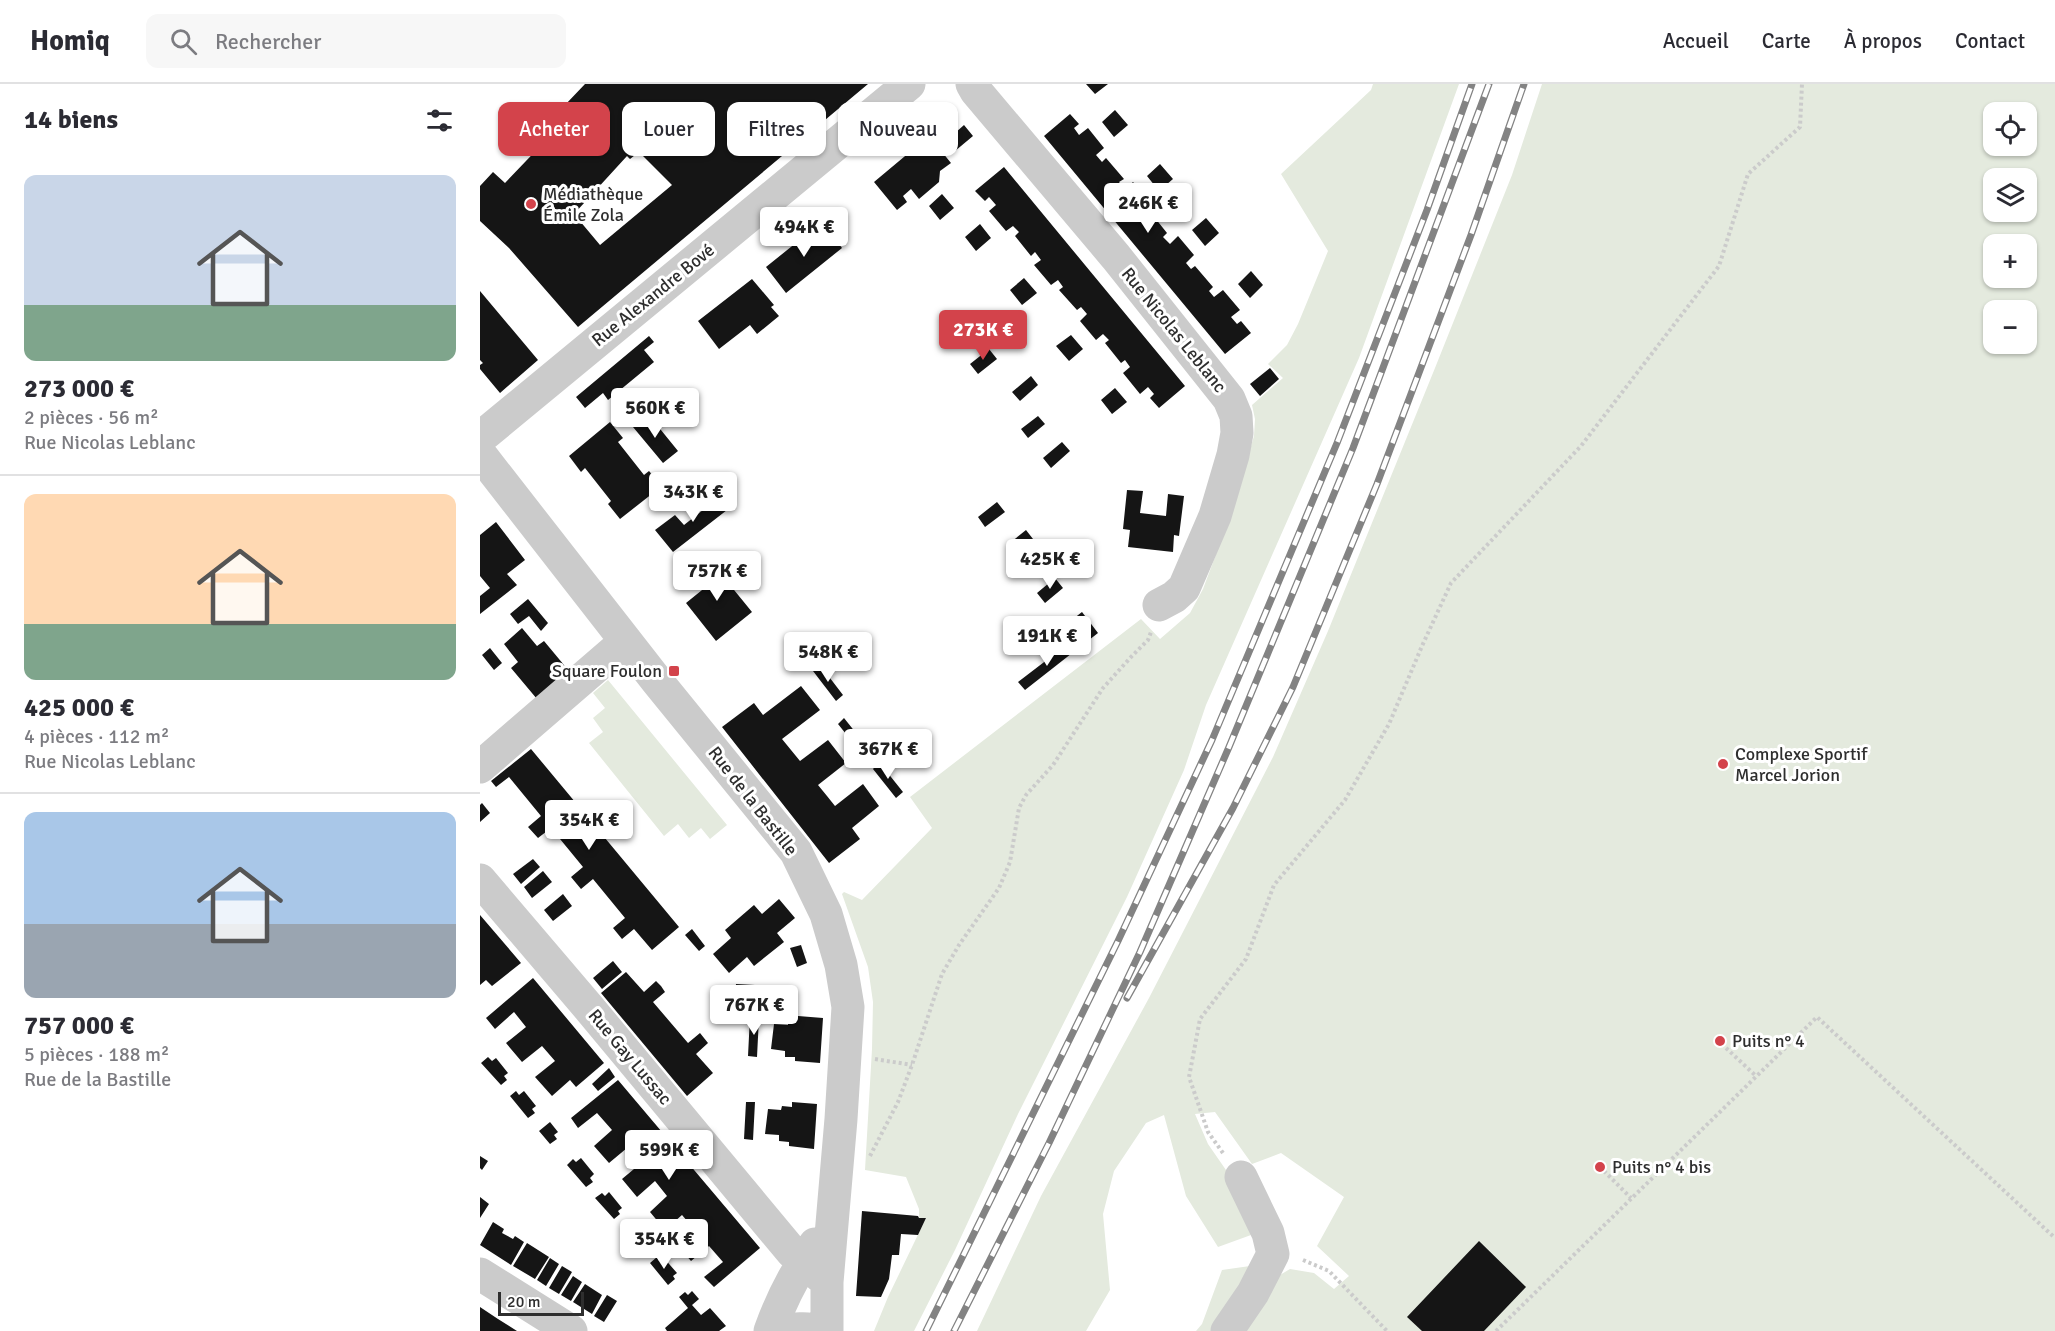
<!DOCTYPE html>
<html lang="fr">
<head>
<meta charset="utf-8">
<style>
	:root { --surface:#fff; --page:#f7f7f7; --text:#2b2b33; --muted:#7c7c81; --line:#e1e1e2; --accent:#d3434b }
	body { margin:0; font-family:Signika,sans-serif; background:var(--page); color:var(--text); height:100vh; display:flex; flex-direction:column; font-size:22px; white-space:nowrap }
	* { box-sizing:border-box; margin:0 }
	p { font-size:20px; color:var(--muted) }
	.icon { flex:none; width:33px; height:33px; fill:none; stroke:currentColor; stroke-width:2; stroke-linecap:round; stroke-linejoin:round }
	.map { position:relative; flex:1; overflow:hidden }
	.details { display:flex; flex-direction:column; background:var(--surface); width:480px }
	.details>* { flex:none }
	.guide { position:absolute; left:18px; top:18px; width:570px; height:54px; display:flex; gap:12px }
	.tools { position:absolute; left:1503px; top:18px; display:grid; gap:12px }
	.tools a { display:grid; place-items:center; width:54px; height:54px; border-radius:12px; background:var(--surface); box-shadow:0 2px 4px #0004; font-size:30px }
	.scale { position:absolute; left:18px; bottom:15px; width:86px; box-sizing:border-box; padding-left:6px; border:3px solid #2e2e2e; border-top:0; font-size:16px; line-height:21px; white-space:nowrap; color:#2e2e2e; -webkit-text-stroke:4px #fff; paint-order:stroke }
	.price { position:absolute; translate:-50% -51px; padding:0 14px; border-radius:6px; background:#fff; color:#222; font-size:20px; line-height:39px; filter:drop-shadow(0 2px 3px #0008) }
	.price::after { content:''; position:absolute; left:50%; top:36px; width:18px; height:14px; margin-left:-9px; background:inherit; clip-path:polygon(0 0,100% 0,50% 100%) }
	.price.selected { background:var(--accent); color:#fff }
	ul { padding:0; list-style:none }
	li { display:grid; align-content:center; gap:12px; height:318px; padding:0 24px }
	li+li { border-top:2px solid var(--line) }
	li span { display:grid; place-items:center; height:186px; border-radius:12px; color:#555 }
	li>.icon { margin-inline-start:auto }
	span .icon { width:108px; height:108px; fill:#fffc; stroke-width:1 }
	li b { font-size:26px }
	h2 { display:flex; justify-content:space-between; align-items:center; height:72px; padding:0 24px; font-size:26px }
	.pill { padding:0 21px; border-radius:12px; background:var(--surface); box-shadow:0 2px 4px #0004; font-size:21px; line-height:54px }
	.pill.selected { background:var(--accent); color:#fff }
	header { display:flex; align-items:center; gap:36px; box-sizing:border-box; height:84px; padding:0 30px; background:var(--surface); border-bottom:2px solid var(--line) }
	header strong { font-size:28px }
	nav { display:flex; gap:33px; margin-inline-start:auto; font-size:21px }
	.search { width:420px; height:54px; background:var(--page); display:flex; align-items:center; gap:15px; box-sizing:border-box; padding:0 21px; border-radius:12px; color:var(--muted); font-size:22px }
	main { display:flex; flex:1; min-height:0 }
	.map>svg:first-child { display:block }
	.green { fill:#e4eade; fill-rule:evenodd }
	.building { fill:#151515; fill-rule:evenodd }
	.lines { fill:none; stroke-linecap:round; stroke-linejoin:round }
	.path { stroke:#cbcbcb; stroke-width:4; stroke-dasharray:3 3; stroke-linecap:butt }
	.minor { stroke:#cbcbcb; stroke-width:33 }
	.rail-casing { stroke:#838383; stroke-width:7 }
	.rail { stroke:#fff; stroke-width:4.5; stroke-dasharray:14; stroke-linecap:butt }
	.poi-dot { fill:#d3434b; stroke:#fff; stroke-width:2 }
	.labels { text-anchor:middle; stroke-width:6; stroke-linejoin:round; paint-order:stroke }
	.poi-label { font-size:18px; fill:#2e2e2e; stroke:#fff; text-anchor:start }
	.street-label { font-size:18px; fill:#2e2e2e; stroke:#fff }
</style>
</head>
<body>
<header>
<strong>Homiq</strong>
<div class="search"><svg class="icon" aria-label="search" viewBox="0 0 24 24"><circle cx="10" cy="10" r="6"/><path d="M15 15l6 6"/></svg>Rechercher</div>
<nav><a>Accueil</a><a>Carte</a><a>À propos</a><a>Contact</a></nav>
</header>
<main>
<section class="details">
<h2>14 biens<svg class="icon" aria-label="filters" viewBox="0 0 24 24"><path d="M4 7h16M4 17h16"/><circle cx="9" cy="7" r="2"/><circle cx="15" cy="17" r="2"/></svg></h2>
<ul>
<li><span style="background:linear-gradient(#c9d6e8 70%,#7fa58c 0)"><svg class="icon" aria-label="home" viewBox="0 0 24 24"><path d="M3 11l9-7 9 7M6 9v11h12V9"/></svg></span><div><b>273 000 €</b><p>2 pièces · 56 m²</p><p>Rue Nicolas Leblanc</p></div></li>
<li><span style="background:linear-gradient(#ffd9b3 70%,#7fa58c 0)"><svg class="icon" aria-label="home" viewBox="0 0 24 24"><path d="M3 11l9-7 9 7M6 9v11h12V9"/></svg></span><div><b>425 000 €</b><p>4 pièces · 112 m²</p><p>Rue Nicolas Leblanc</p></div></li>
<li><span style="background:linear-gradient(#a9c7e8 60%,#9aa5b1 0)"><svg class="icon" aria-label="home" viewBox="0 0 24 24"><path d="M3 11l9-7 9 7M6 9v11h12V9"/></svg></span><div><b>757 000 €</b><p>5 pièces · 188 m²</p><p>Rue de la Bastille</p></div></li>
</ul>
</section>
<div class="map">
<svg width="1575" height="1247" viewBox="0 0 1575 1247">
	<rect width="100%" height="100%" fill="#fff"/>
	<path class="green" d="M893,0H979L879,274L726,621L704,686L647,813L538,1030L475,1166L434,1247H394L408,1213L446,1134H439V1125L426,1093L385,1086L392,965L393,918L388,883L362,810L364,808L382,816L452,744L430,713L661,535L680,555L710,529L723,505L750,433L774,352L775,335L772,321L803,294L788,280L807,261L818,240L848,167L801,90L891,6Z
		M1062,0H1575V1247H757L790,1197L810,1185L834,1189L854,1205L869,1192L837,1162L864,1113L801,1069L772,1080L735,1028L715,1030L728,1060L766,1115L771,1151L738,1163L706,1112L684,1031L666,1039L634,1087L623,1130L630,1206L606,1247H497L561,1112L669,914L793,673L848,547L955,284L1032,91ZM1514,28H1546V62H1514ZM1514,94H1546V128H1514ZM1514,160H1546V194H1514ZM1514,226H1546V260H1514Z
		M128,596L247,741L230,755L221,744L209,754L198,740L184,752L109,659L123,648L113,634L125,624L113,609Z
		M770,1182L735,1247H716L722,1240L742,1186Z"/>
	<path class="building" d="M105,0H388L98,243L29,164L0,137V102L13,88L25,99L92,29L85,21ZM159,68L192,101L120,161L94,130L147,72L150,75Z
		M606,0H628L615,10Z
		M635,26L648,41L634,53L622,38Z
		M590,30L599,40L594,44L599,51L608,44L624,64L616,71L622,78L626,74L644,95L639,98L645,106L653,98L670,118L661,126L666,132L671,129L687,149L683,153L690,160L698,152L714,171L706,179L711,185L715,182L733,203L729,207L734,213L743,206L760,226L751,233L757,240L761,237L771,249L745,270L564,52Z
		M484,41L493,52L475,67L466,57Z
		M449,52L471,79L460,87L459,98L439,115L431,105L423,112L427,118L417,126L394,98Z
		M680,80L693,95L679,107L667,92Z
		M524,83L705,302L679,324L670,314L674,310L668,303L660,310L643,289L650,283L645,276L641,279L625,259L629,256L623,250L616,256L600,237L607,230L601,223L597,226L579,206L583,203L578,196L571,201L554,181L561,176L555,168L551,172L535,152L539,148L533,142L526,147L509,127L516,121L509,113L505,117L495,107Z
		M462,110L474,124L460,136L449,122Z
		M726,134L739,149L725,162L712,146Z
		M342,138L362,164L306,209L286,183Z
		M500,140L511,154L496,167L485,153Z
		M771,187L783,201L770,214L758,200Z
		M544,194L557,209L542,221L530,206Z
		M272,195L294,221L291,223L299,232L277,250L270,241L239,265L218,237Z
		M0,207L58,276L20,309L0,285V281L3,279L0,276Z
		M591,251L603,265L589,277L576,262Z
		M169,252L174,258L164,266L174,278L128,316L123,309L105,324L96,313Z
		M509,265L517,275L498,290L490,280Z
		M790,284L799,295L780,312L770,300Z
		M551,292L558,301L540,317L532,308Z
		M635,304L647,318L632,330L621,316Z
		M168,330L198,367L183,379L153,343Z
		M558,332L565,340L548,354L541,345Z
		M130,338L143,354L138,358L164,391L169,387L182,402L140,435L128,420L131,417L105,384L101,388L89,372Z
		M582,358L590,367L571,384L563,374Z
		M647,406L663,407L660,429L686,432L688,410L704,412L699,452L694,451L693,468L648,463L650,446L643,445Z
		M247,407L256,419L193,468L175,446L195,431L204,441Z
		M517,418L525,428L505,443L498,433Z
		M16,438L45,476L27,490L37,501L0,530V512L10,504L0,492V451Z
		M546,446L553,455L534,471L526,462Z
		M568,466L576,476L557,490L550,481Z
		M228,474L272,528L236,557L206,519L227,502L213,486Z
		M575,494L583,504L565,519L557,509Z
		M48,515L68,539L61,547L49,532L38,540L30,530Z
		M602,528L618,549L600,563L584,542Z
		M42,544L57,562L64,557L89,587L57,615L31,584L38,578L24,560Z
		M589,559L596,566L545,606L538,598Z
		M10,564L22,579L14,586L2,571Z
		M340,581L363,611L356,617L333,587Z
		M321,602L340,626L302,655L320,677L348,656L366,679L338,701L347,712L355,722L383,700L399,722L372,744L380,755L349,779L242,643L274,619L283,631Z
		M364,634L388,664L382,670L358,640Z
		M51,665L199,843L172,866L154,845L142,855L133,844L145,834L113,795L101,805L91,793L103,783L71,744L58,754L48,743L61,732L29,693L16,703L11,697Z
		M399,678L423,708L416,714L393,685Z
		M2,719L10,729L0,738V721Z
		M53,775L60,783L41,800L33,790Z
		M63,787L72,798L52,814L44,803Z
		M83,810L92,822L73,837L64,826Z
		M299,815L315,834L297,849L304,858L274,882L267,873L249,889L233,870L251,854L245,846L274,821L282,830Z
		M0,831L41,879L12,902L6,896L0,901Z
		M212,845L225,862L219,867L205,851Z
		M321,861L327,879L317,883L310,864Z
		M133,877L142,888L122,905L113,894Z
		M146,888L164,908L176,897L181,902L185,908L173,918L208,959L220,949L228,959L216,970L233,989L207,1012L121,909Z
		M53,894L124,979L96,1003L90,996L72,1012L55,993L75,977L62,962L42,978L26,959L46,943L34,928L15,945L6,934Z
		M256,900L275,901V911L255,909Z
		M270,932L279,933L277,973L268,972Z
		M318,932L343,934L340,979L315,977V973H305V967L291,965L294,940L308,941V935L317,936Z
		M8,973L12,977L16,974L28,989L24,992L27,996L21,1001L1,979Z
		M129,984L135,993L118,1007L112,1000Z
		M138,996L280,1164L234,1203L224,1193L243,1178L229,1162L211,1177L204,1169L197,1159L214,1145L202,1131L185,1146L170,1128L187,1112L175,1097L157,1113L142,1095L160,1080L147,1064L129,1079L114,1062L132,1046L117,1029L98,1044L91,1034Z
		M36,1007L39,1011L44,1007L56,1022L52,1025L55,1029L48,1034L30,1012Z
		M266,1018H275L273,1056L264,1055Z
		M312,1018L337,1020L334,1065L309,1062V1058L299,1057V1051L285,1050L288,1025L301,1026L302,1022L312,1023Z
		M70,1038L78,1048L74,1051L77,1055L70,1060L59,1047Z
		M0,1072L8,1077L2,1086L0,1084Z
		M101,1074L114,1090L110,1094L113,1098L106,1103L87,1081L93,1075L96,1078Z
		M129,1108L142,1124L138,1127L140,1130L134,1135L115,1114L122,1109L125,1112Z
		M0,1113L9,1120L0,1134Z
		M382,1127L438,1132L439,1134H446L438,1151L421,1150L419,1171H412L409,1195L401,1213L376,1212Z
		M13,1138L24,1145L22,1149L33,1155L35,1152L44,1158L31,1181L0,1161Z
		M149,1140L151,1144L155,1140L169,1156L165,1159L168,1162L162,1168L142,1146Z
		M999,1157L1046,1203L1004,1247H942L927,1233Z
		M47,1159L69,1173L55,1195L33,1182Z
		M177,1173L179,1177L183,1173L197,1189L193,1192L195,1195L188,1201L170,1179Z
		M70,1174L79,1180L66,1202L57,1196Z
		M82,1182L92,1188L79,1210L69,1204Z
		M93,1192L102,1198L91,1217L81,1211Z
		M105,1200L122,1211L112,1230L93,1218Z
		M212,1207L219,1215L212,1221L221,1231L230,1224L246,1242L239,1247H187L185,1244L208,1224L199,1213L205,1208L208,1211Z
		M127,1211L137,1217L124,1238L114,1232Z
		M0,1223L18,1235L37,1247H0Z"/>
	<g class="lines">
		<path class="path" d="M1246,964L1276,992
			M395,975L432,981
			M743,1069L728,1048L709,993L720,935L766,875L794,801L865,716L909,640L942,562L971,499L1101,362L1239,182L1268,90L1320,43L1322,0
			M390,1072L418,1018L432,981L462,890L479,861L519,804L530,778L539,724L546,711L573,681L623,604L651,573L668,556L671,548
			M1124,1087L1151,1114
			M823,1176L849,1187L907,1247
			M1016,1247L1337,933L1575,1154"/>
		<path class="minor" d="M492,0L496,7L636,173L749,315L756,332L757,349L753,371L735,432L704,504L694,513L679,521
			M0,354L429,0
			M0,370L177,597L316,768L346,830L361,881L368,923L361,1035L347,1198V1247
			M0,683L146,557
			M0,796L109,924L312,1168L347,1198
			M0,1190L91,1247
			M290,1247C301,1216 316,1187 335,1160
			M303,1247C314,1245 327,1243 337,1247
			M747,1247L773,1209L793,1170L788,1149L761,1093"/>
		<g class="rail-casing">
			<path id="rail" d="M647,914L753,724L813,603L897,400L991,151L1044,0
				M446,1247L638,857L732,656L857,359L947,126L992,0
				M474,1247L569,1059L660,868L749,663L873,364L1009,0"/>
		</g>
		<use href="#rail" class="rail"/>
	</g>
	<g class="poi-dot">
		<circle cx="51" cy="120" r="6"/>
		<rect x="188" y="581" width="12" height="12" rx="3"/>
		<circle cx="1243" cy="680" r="6"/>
		<circle cx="1240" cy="957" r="6"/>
		<circle cx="1120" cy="1083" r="6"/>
	</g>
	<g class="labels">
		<g class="poi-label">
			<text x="63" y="116">Médiathèque<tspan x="63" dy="21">Émile Zola</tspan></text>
			<text x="182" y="593" text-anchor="end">Square Foulon</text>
			<text x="1255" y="676">Complexe Sportif<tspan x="1255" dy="21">Marcel Jorion</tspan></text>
			<text x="1252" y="963">Puits n° 4</text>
			<text x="1132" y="1089">Puits n° 4 bis</text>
		</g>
		<g class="street-label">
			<text transform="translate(173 211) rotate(-39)" y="6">Rue Alexandre Bové</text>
			<text transform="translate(694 246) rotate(51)" y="6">Rue Nicolas Leblanc</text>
			<text transform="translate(273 717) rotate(52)" y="6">Rue de la Bastille</text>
			<text transform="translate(150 973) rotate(50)" y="6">Rue Gay Lussac</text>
		</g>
	</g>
</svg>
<div class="tools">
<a><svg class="icon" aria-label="locate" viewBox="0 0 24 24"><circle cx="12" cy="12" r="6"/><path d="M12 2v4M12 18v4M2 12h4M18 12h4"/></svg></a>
<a><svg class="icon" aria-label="layers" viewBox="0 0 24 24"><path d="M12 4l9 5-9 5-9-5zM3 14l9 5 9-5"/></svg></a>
<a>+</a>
<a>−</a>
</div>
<div class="scale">20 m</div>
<b class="price" style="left:668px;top:150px">246K €</b>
<b class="price" style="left:324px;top:174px">494K €</b>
<b class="price selected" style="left:503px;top:277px">273K €</b>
<b class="price" style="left:175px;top:355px">560K €</b>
<b class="price" style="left:213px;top:439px">343K €</b>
<b class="price" style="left:570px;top:506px">425K €</b>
<b class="price" style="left:237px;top:518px">757K €</b>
<b class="price" style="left:567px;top:583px">191K €</b>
<b class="price" style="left:348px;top:599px">548K €</b>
<b class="price" style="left:408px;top:696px">367K €</b>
<b class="price" style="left:109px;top:767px">354K €</b>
<b class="price" style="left:274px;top:952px">767K €</b>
<b class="price" style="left:189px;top:1097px">599K €</b>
<b class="price" style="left:184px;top:1186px">354K €</b>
<div class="guide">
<a class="pill selected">Acheter</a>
<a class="pill">Louer</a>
<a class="pill">Filtres</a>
<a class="pill">Nouveau</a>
</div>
</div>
</main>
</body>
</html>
